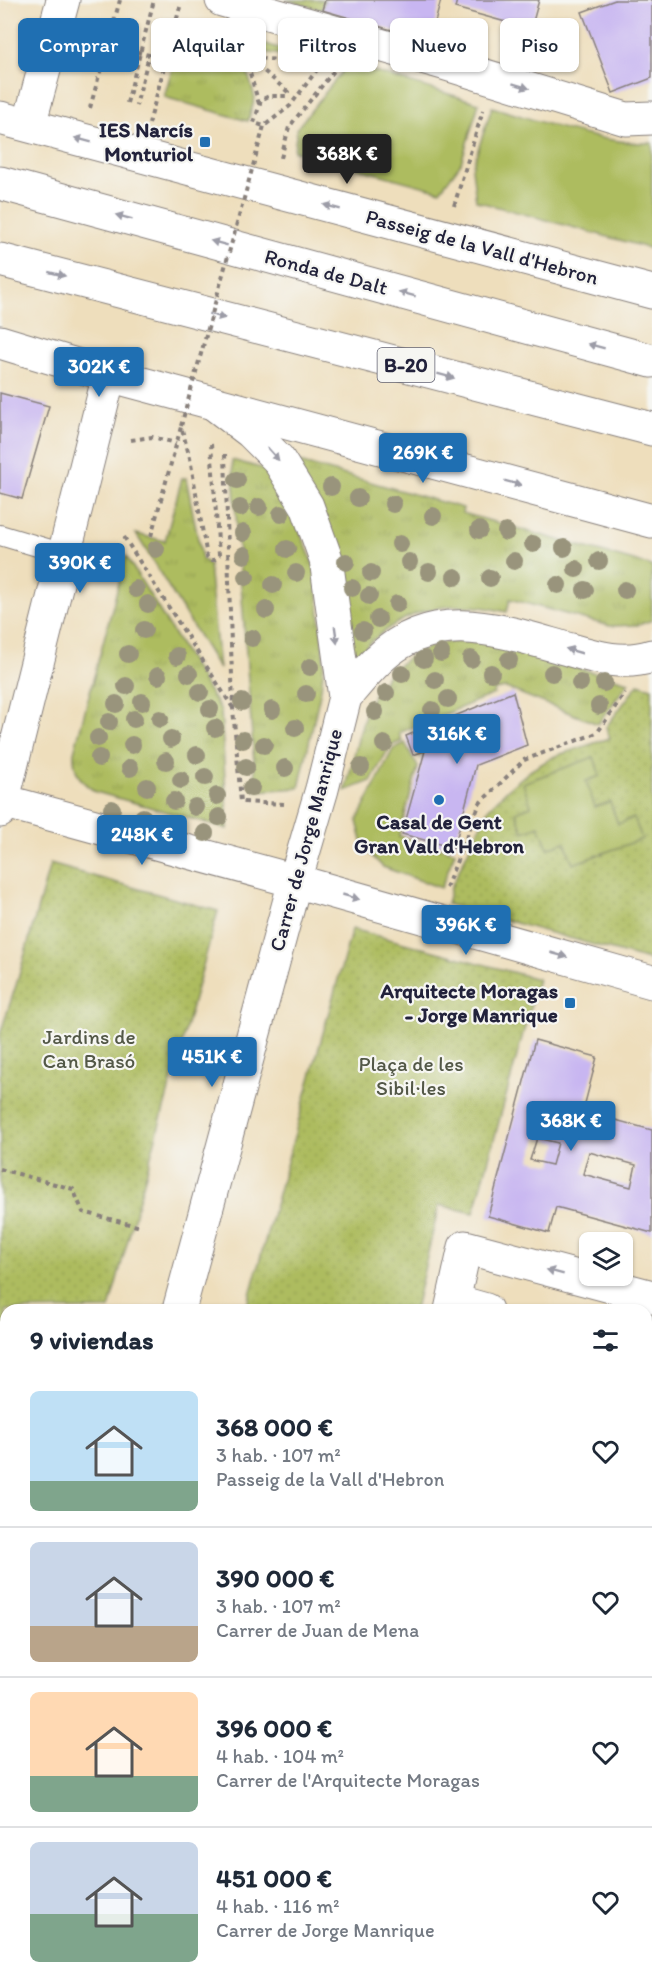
<!DOCTYPE html>
<html lang="es">
<head>
<meta charset="utf-8">
<style>
	:root { --surface:#fff; --page:#f2f2f3; --text:#1f2937; --muted:#747a83; --line:#e0e1e3; --accent:#1f6fb2 }
	body { margin:0; font-family:Itim,sans-serif; background:var(--page); color:var(--text); height:100vh; display:flex; flex-direction:column; font-size:22px; white-space:nowrap }
	* { box-sizing:border-box; margin:0 }
	p { font-size:20px; color:var(--muted) }
	.icon { flex:none; width:33px; height:33px; fill:none; stroke:currentColor; stroke-width:2; stroke-linecap:round; stroke-linejoin:round }
	.map { position:relative; flex:1; overflow:hidden }
	.panel { position:absolute; left:0px; top:1304px; width:652px; height:686px; display:flex; flex-direction:column; background:var(--surface); border-radius:18px 18px 0 0; box-shadow:0 2px 4px #0004 }
	.panel>* { flex:none }
	.banner { position:absolute; left:18px; top:18px; width:616px; height:54px; display:flex; gap:12px }
	.fabs { position:absolute; left:579px; top:1232px; display:grid; gap:12px }
	.fabs a { display:grid; place-items:center; width:54px; height:54px; border-radius:9px; background:var(--surface); box-shadow:0 2px 4px #0004; font-size:30px }
	.price { position:absolute; translate:-50% -51px; padding:0 14px; border-radius:6px; background:var(--accent); color:#fff; font-size:20px; line-height:39px; filter:drop-shadow(0 2px 3px #0008) }
	.price::after { content:''; position:absolute; left:50%; top:36px; width:18px; height:14px; margin-left:-9px; background:inherit; clip-path:polygon(0 0,100% 0,50% 100%) }
	.price.selected { background:#222; color:#fff }
	ul { padding:0; list-style:none }
	li { display:flex; align-items:center; gap:18px; height:150px; padding:0 30px }
	li+li { border-top:2px solid var(--line) }
	li span { display:grid; place-items:center; flex:none; width:168px; height:120px; border-radius:9px; color:#555 }
	li>.icon { margin-inline-start:auto }
	span .icon { width:72px; height:72px; fill:#fffc; stroke-width:1 }
	li b { font-size:26px }
	h2 { display:flex; justify-content:space-between; align-items:center; height:72px; padding:0 30px; font-size:26px }
	.tag { padding:0 21px; border-radius:9px; background:var(--surface); box-shadow:0 2px 4px #0004; font-size:21px; line-height:54px }
	.tag.selected { background:var(--accent); color:#fff }
	.map>svg:first-child { display:block }
	.grass { fill:url(#grass-tufts); stroke:#686f4c; stroke-width:1.5 }
	.park { fill:url(#park-dots); stroke:#686f4c; stroke-width:1.5 }
	.garden { fill:#adbc5e; stroke:#686f4c; stroke-width:1.5 }
	.building { fill:#c8b6f1; fill-rule:evenodd }
	.lines { fill:none; stroke-linecap:round; stroke-linejoin:round }
	.service-casing { stroke:#88807c; stroke-width:22 }
	.minor-casing { stroke:#88807c; stroke-width:35 }
	.tertiary-casing { stroke:#88807c; stroke-width:35 }
	.trunk-casing { stroke:#88807c; stroke-width:35 }
	.path { stroke:#88807c; stroke-width:4; stroke-dasharray:4.5 4.5; stroke-linecap:butt }
	.service { stroke:#fff; stroke-width:20 }
	.minor { stroke:#fff; stroke-width:33 }
	.tertiary { stroke:#fff; stroke-width:33 }
	.trunk { stroke:#fff; stroke-width:33 }
	.path-bridge { stroke:#88807c; stroke-width:4; stroke-dasharray:4.5 4.5; stroke-linecap:butt }
	.tree { fill:#99947c }
	.oneway { fill:#9c9ca7 }
	.poi-dot { fill:#1f6fb2; stroke:#f6f6f2; stroke-width:2 }
	.labels { text-anchor:middle; stroke-width:4.5; stroke-linejoin:round; paint-order:stroke }
	.shield { fill:#f6f6f2; stroke:#626272; stroke-width:1.5 }
	.shield-label { font-size:20px; font-weight:bold; fill:#22223b }
	.poi-label { font-size:21px; font-weight:bold; fill:#22223b; stroke:#f6f6f2; text-anchor:end }
	.street-label { font-size:21px; fill:#22223b; stroke:#f6f6f2 }
	.park-label { font-size:21px; fill:#535847; stroke:#f6f6f2 }
</style>
</head>
<body>
<div class="map">
<svg width="652" height="1988" viewBox="0 0 652 1988">
	<defs>
		<pattern id="grass-tufts" width="24" height="20" patternUnits="userSpaceOnUse" patternTransform="scale(1.5)"><rect width="24" height="20" fill="#adbc5e"/><path d="M3 7l-1-3M5 7V3M7 7l1-3M15 17l-1-3M17 17v-4M19 17l1-3" fill="none" stroke="#95a153"/></pattern>
		<pattern id="park-dots" width="8" height="8" patternUnits="userSpaceOnUse" patternTransform="scale(1.5)"><rect width="8" height="8" fill="#adbc5e"/><path d="M2 2h.1M6 6h.1" fill="none" stroke="#95a153" stroke-width="1.8" stroke-linecap="round"/></pattern>
	</defs>
	<rect width="100%" height="100%" fill="#f6f6f2"/>
	<filter id="ink" filterUnits="userSpaceOnUse"><feTurbulence type="fractalNoise" baseFrequency=".0167" numOctaves="2"/><feDisplacementMap in="SourceGraphic" scale="12" xChannelSelector="R" yChannelSelector="G"/><feConvolveMatrix kernelMatrix="1 2 1 2 8 2 1 2 1" color-interpolation-filters="sRGB"/></filter>
	<filter id="wash" filterUnits="userSpaceOnUse"><feTurbulence type="fractalNoise" baseFrequency=".008" numOctaves="4" result="noise"/><feDisplacementMap in="SourceGraphic" scale="24" xChannelSelector="R" yChannelSelector="G"/><feGaussianBlur stdDeviation="1.35" result="paint"/><feColorMatrix in="noise" values="0 0 0 0 0 0 0 0 0 0 0 0 0 0 0 0 0 1.4 0 .05"/><feComposite in="paint" operator="in"/></filter>
	<g filter="url(#wash)">
		<rect width="100%" height="100%" fill="#eedebc"/>
		<path class="grass" d="M183,30L240,47L255,98L248,121L164,97Z
			M232,460L275,472L316,570L324,663L321,689L299,788L256,791Z
			M292,460L463,508L462,513L652,566V620L639,625L610,626L510,599L507,612C444,596 397,611 354,659Z
			M182,478H186L202,559L209,564L219,669L136,534L165,541Z
			M126,556L221,711L228,829L96,792C80,782 73,772 74,752Z
			M481,642L629,682L598,724L506,688L494,690V694L399,733L402,741L390,746L371,781L345,791C353,763 358,733 368,706C380,675 412,649 444,643C456,641 469,642 481,642Z"/>
		<path class="park" d="M638,684L652,688V961L447,904L451,887L489,808L509,788L531,770L555,756L610,738L606,727Z
			M50,864L218,911L109,1309L6,1310V1565L0,1564V1034L18,979Z
			M352,929L538,979L474,1213L439,1205L415,1309H246Z
			M64,1983H215L214,1988H63Z
			M369,1983H556L554,1988H367Z"/>
		<path class="garden" d="M286,0H325L322,10Z
			M241,35L295,54L297,56L294,57L246,49Z
			M348,64L479,103L461,163L440,191L294,151L297,128Z
			M492,107C540,121 602,145 652,143V249L476,201L472,168Z
			M405,743L418,767L399,836L455,852L441,888L383,867L364,848L357,821L393,749Z
			M594,757L600,776L586,781L595,807L610,802L618,824L634,818L642,839L573,864L565,842L548,848L539,826L523,832L516,812L531,806L523,783Z
			M0,1630L6,1632V1710L0,1732Z"/>
		<g id="blocks">
			<path class="building" d="M325,0H441L430,41L322,10Z
				M457,0H539L531,29L455,8Z
				M615,0H652V78L613,93L582,12Z
				M0,393L49,406L22,499L0,493Z
				M513,692L527,745L476,765L454,848L402,834L425,751L413,755L406,736Z
				M535,1040L597,1057L583,1111L652,1130V1233L556,1207L549,1233L488,1216ZM537,1138L558,1143L552,1165L530,1160ZM589,1152L636,1165L631,1187L583,1174Z
				M646,1385L652,1387V1425L646,1423Z
				M646,1454L652,1456V1493L646,1492Z
				M646,1644L652,1645V1682L646,1680Z
				M646,1712L652,1714V1751L646,1749Z"/>
		</g>
	</g>
	<g filter="url(#ink)">
		<use href="#blocks" fill-opacity="0" stroke="#88807c" stroke-width="1.5"/>
		<g class="lines">
			<g class="service-casing">
				<path id="service" d="M0,535L64,554"/>
			</g>
			<g class="minor-casing">
				<path id="minor" d="M222,0L443,63L626,119L652,118
					M29,125L63,0
					M345,697C356,684 367,670 379,659C436,604 505,632 571,650C598,658 624,665 652,656
					M3,801L295,881L652,982
					M0,811L109,375
					M454,1301L486,1310
					M179,1310L295,881L322,789L345,697L326,559L307,506L278,459L251,432L213,403
					M451,1310L465,1247L652,1297
					M646,1352L652,1354
					M646,1815L652,1817
					M0,1966L6,1944"/>
			</g>
			<g class="tertiary-casing">
				<path id="tertiary" d="M0,118L652,292
					M0,342L109,375L652,521"/>
			</g>
			<g class="trunk-casing">
				<path id="trunk" d="M0,183L652,361
					M0,260L652,429"/>
			</g>
			<path class="path" d="M240,39L259,104
				M93,41L149,55L136,106
				M307,58L305,62H302L256,58L254,61L257,65L288,92L286,96H269L261,100L254,123L264,126L290,106L322,63
				M127,103L154,0
				M90,108L120,0
				M149,124L180,7
				M281,158L289,127L337,67
				M454,206L483,110
				M182,430L190,458L207,557L210,560H214L219,555L211,444
				M131,440L152,437L176,443
				M225,454L233,708L241,802L284,804
				M151,536L181,427
				M124,537L233,708
				M446,888L480,803L524,760L597,733L625,693
				M0,1169L73,1189L83,1212L141,1227
				M646,1545L652,1544
				M0,1595L6,1596
				M646,1622L652,1623
				M214,1987L221,1988"/>
			<use href="#service" class="service"/>
			<use href="#minor" class="minor"/>
			<use href="#tertiary" class="tertiary"/>
			<use href="#trunk" class="trunk"/>
			<path class="path-bridge" d="M181,426L264,126"/>
		</g>
		<g class="tree">
			<circle cx="237" cy="480" r="9"/>
			<circle cx="331" cy="487" r="9"/>
			<circle cx="358" cy="498" r="9"/>
			<circle cx="393" cy="504" r="9"/>
			<circle cx="259" cy="507" r="9"/>
			<circle cx="240" cy="508" r="9"/>
			<circle cx="281" cy="514" r="9"/>
			<circle cx="433" cy="516" r="9"/>
			<circle cx="479" cy="530" r="9"/>
			<circle cx="506" cy="532" r="9"/>
			<circle cx="243" cy="533" r="9"/>
			<circle cx="400" cy="544" r="9"/>
			<circle cx="533" cy="544" r="9"/>
			<circle cx="564" cy="548" r="9"/>
			<circle cx="156" cy="549" r="9"/>
			<circle cx="287" cy="549" r="9"/>
			<circle cx="244" cy="555" r="9"/>
			<circle cx="514" cy="561" r="9"/>
			<circle cx="599" cy="561" r="9"/>
			<circle cx="346" cy="562" r="9"/>
			<circle cx="409" cy="562" r="9"/>
			<circle cx="576" cy="569" r="9"/>
			<circle cx="429" cy="572" r="9"/>
			<circle cx="296" cy="573" r="9"/>
			<circle cx="371" cy="573" r="9"/>
			<circle cx="246" cy="577" r="9"/>
			<circle cx="455" cy="577" r="9"/>
			<circle cx="490" cy="578" r="9"/>
			<circle cx="273" cy="585" r="9"/>
			<circle cx="558" cy="585" r="9"/>
			<circle cx="352" cy="588" r="9"/>
			<circle cx="136" cy="589" r="9"/>
			<circle cx="585" cy="590" r="9"/>
			<circle cx="625" cy="590" r="9"/>
			<circle cx="369" cy="596" r="9"/>
			<circle cx="148" cy="604" r="9"/>
			<circle cx="397" cy="604" r="9"/>
			<circle cx="266" cy="610" r="9"/>
			<circle cx="378" cy="619" r="9"/>
			<circle cx="144" cy="630" r="9"/>
			<circle cx="363" cy="631" r="9"/>
			<circle cx="252" cy="638" r="9"/>
			<circle cx="441" cy="653" r="9"/>
			<circle cx="128" cy="654" r="9"/>
			<circle cx="177" cy="656" r="9"/>
			<circle cx="424" cy="659" r="9"/>
			<circle cx="471" cy="659" r="9"/>
			<circle cx="509" cy="660" r="9"/>
			<circle cx="310" cy="667" r="9"/>
			<circle cx="491" cy="673" r="9"/>
			<circle cx="552" cy="673" r="9"/>
			<circle cx="189" cy="674" r="9"/>
			<circle cx="402" cy="674" r="9"/>
			<circle cx="158" cy="676" r="9"/>
			<circle cx="435" cy="680" r="9"/>
			<circle cx="580" cy="683" r="9"/>
			<circle cx="604" cy="683" r="9"/>
			<circle cx="126" cy="686" r="9"/>
			<circle cx="200" cy="692" r="9"/>
			<circle cx="386" cy="693" r="9"/>
			<circle cx="306" cy="694" r="9"/>
			<circle cx="448" cy="699" r="9"/>
			<circle cx="142" cy="702" r="9"/>
			<circle cx="242" cy="702" r="9"/>
			<circle cx="116" cy="704" r="9"/>
			<circle cx="599" cy="706" r="9"/>
			<circle cx="210" cy="709" r="9"/>
			<circle cx="272" cy="710" r="9"/>
			<circle cx="432" cy="710" r="9"/>
			<circle cx="375" cy="712" r="9"/>
			<circle cx="134" cy="719" r="9"/>
			<circle cx="160" cy="719" r="9"/>
			<circle cx="109" cy="722" r="9"/>
			<circle cx="215" cy="728" r="9"/>
			<circle cx="295" cy="728" r="9"/>
			<circle cx="98" cy="738" r="9"/>
			<circle cx="171" cy="739" r="9"/>
			<circle cx="243" cy="740" r="9"/>
			<circle cx="384" cy="744" r="9"/>
			<circle cx="132" cy="745" r="9"/>
			<circle cx="264" cy="745" r="9"/>
			<circle cx="197" cy="755" r="9"/>
			<circle cx="99" cy="758" r="9"/>
			<circle cx="166" cy="761" r="9"/>
			<circle cx="246" cy="767" r="9"/>
			<circle cx="361" cy="767" r="9"/>
			<circle cx="130" cy="768" r="9"/>
			<circle cx="285" cy="768" r="9"/>
			<circle cx="205" cy="777" r="9"/>
			<circle cx="181" cy="780" r="9"/>
			<circle cx="147" cy="787" r="9"/>
			<circle cx="251" cy="788" r="9"/>
			<circle cx="217" cy="796" r="9"/>
			<circle cx="174" cy="801" r="9"/>
			<circle cx="195" cy="807" r="9"/>
			<circle cx="112" cy="809" r="9"/>
			<circle cx="143" cy="817" r="9"/>
			<circle cx="219" cy="817" r="9"/>
			<circle cx="175" cy="825" r="9"/>
			<circle cx="205" cy="833" r="9"/>
		</g>
		<defs><path id="oneway-solid" d="M-6-.8H1V-3.2L6.5 0L1 3.2V.8H-6Z" transform="scale(1.5)"/></defs>
		<g class="oneway">
			<use href="#oneway-solid" transform="translate(521 86) rotate(17)"/>
			<use href="#oneway-solid" transform="translate(83 140) rotate(-165)"/>
			<use href="#oneway-solid" transform="translate(332 207) rotate(-165)"/>
			<use href="#oneway-solid" transform="translate(124 217) rotate(-165)"/>
			<use href="#oneway-solid" transform="translate(219 243) rotate(-165)"/>
			<use href="#oneway-solid" transform="translate(57 274) rotate(14)"/>
			<use href="#oneway-solid" transform="translate(407 294) rotate(-165)"/>
			<use href="#oneway-solid" transform="translate(217 316) rotate(15)"/>
			<use href="#oneway-solid" transform="translate(596 346) rotate(-165)"/>
			<use href="#oneway-solid" transform="translate(446 376) rotate(15)"/>
			<use href="#oneway-solid" transform="translate(273 454) rotate(48)"/>
			<use href="#oneway-solid" transform="translate(513 483) rotate(15)"/>
			<use href="#oneway-solid" transform="translate(336 635) rotate(82)"/>
			<use href="#oneway-solid" transform="translate(574 651) rotate(-164)"/>
			<use href="#oneway-solid" transform="translate(351 897) rotate(16)"/>
			<use href="#oneway-solid" transform="translate(559 955) rotate(16)"/>
			<use href="#oneway-solid" transform="translate(555 1272) rotate(-165)"/>
		</g>
	</g>
	<g class="poi-dot">
		<rect x="199" y="136" width="12" height="12" rx="3"/>
		<circle cx="439" cy="800" r="6"/>
		<rect x="564" y="997" width="12" height="12" rx="3"/>
	</g>
	<g class="labels">
		<rect class="shield" x="377.5" y="348" width="57" height="34" rx="4.5"/>
		<g class="shield-label">
			<text x="406" y="372">B-20</text>
		</g>
		<g class="poi-label">
			<text x="193" y="137">IES Narcís<tspan x="193" dy="24">Monturiol</tspan></text>
			<text x="439" y="829" text-anchor="middle">Casal de Gent<tspan x="439" dy="24">Gran Vall d'Hebron</tspan></text>
			<text x="558" y="998">Arquitecte Moragas<tspan x="558" dy="24">- Jorge Manrique</tspan></text>
		</g>
		<g class="street-label">
			<text transform="translate(482 247) rotate(15)" y="7">Passeig de la Vall d'Hebron</text>
			<text transform="translate(326 272) rotate(15)" y="7">Ronda de Dalt</text>
			<text transform="translate(306 840) rotate(-75)" y="7">Carrer de Jorge Manrique</text>
		</g>
		<g class="park-label">
			<text x="89" y="1044">Jardins de<tspan x="89" dy="24">Can Brasó</tspan></text>
			<text x="411" y="1071">Plaça de les<tspan x="411" dy="24">Sibil·les</tspan></text>
		</g>
	</g>
</svg>
<div class="fabs">
<a><svg class="icon" aria-label="layers" viewBox="0 0 24 24"><path d="M12 4l9 5-9 5-9-5zM3 14l9 5 9-5"/></svg></a>
</div>
<b class="price selected" style="left:347px;top:185px">368K €</b>
<b class="price" style="left:99px;top:398px">302K €</b>
<b class="price" style="left:423px;top:484px">269K €</b>
<b class="price" style="left:80px;top:594px">390K €</b>
<b class="price" style="left:457px;top:765px">316K €</b>
<b class="price" style="left:142px;top:866px">248K €</b>
<b class="price" style="left:466px;top:956px">396K €</b>
<b class="price" style="left:212px;top:1088px">451K €</b>
<b class="price" style="left:571px;top:1152px">368K €</b>
<div class="banner">
<a class="tag selected">Comprar</a>
<a class="tag">Alquilar</a>
<a class="tag">Filtros</a>
<a class="tag">Nuevo</a>
<a class="tag">Piso</a>
</div>
<section class="panel">
<h2>9 viviendas<svg class="icon" aria-label="filters" viewBox="0 0 24 24"><path d="M4 7h16M4 17h16"/><circle cx="9" cy="7" r="2"/><circle cx="15" cy="17" r="2"/></svg></h2>
<ul>
<li><span style="background:linear-gradient(#bfe0f5 75%,#7fa58c 0)"><svg class="icon" aria-label="home" viewBox="0 0 24 24"><path d="M3 11l9-7 9 7M6 9v11h12V9"/></svg></span><div><b>368 000 €</b><p>3 hab. · 107 m²</p><p>Passeig de la Vall d'Hebron</p></div><svg class="icon" aria-label="heart" viewBox="0 0 24 24"><path d="M12 20l-8-8c-3-5 5-10 8-4 3-6 11-1 8 4z"/></svg></li>
<li><span style="background:linear-gradient(#c9d6e8 70%,#b9a48a 0)"><svg class="icon" aria-label="home" viewBox="0 0 24 24"><path d="M3 11l9-7 9 7M6 9v11h12V9"/></svg></span><div><b>390 000 €</b><p>3 hab. · 107 m²</p><p>Carrer de Juan de Mena</p></div><svg class="icon" aria-label="heart" viewBox="0 0 24 24"><path d="M12 20l-8-8c-3-5 5-10 8-4 3-6 11-1 8 4z"/></svg></li>
<li><span style="background:linear-gradient(#ffd9b3 70%,#7fa58c 0)"><svg class="icon" aria-label="home" viewBox="0 0 24 24"><path d="M3 11l9-7 9 7M6 9v11h12V9"/></svg></span><div><b>396 000 €</b><p>4 hab. · 104 m²</p><p>Carrer de l'Arquitecte Moragas</p></div><svg class="icon" aria-label="heart" viewBox="0 0 24 24"><path d="M12 20l-8-8c-3-5 5-10 8-4 3-6 11-1 8 4z"/></svg></li>
<li><span style="background:linear-gradient(#c9d6e8 60%,#7fa58c 0)"><svg class="icon" aria-label="home" viewBox="0 0 24 24"><path d="M3 11l9-7 9 7M6 9v11h12V9"/></svg></span><div><b>451 000 €</b><p>4 hab. · 116 m²</p><p>Carrer de Jorge Manrique</p></div><svg class="icon" aria-label="heart" viewBox="0 0 24 24"><path d="M12 20l-8-8c-3-5 5-10 8-4 3-6 11-1 8 4z"/></svg></li>
</ul>
</section>
</div>
</body>
</html>
